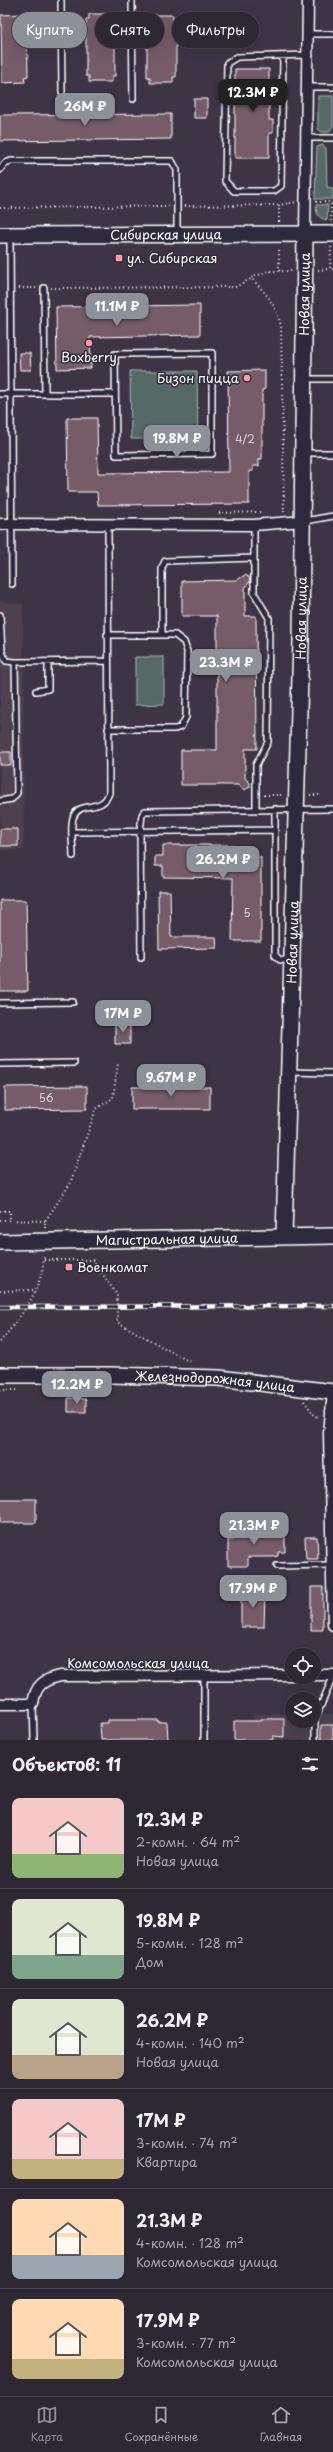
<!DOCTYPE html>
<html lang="ru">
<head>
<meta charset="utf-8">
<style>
	:root { --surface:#2e2734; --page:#362f3c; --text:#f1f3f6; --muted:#a7a5ac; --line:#49444f; --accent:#8c9099 }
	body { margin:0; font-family:"Playpen Sans",sans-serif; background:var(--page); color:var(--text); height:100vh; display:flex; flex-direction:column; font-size:15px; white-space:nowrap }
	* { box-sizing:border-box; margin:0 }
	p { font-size:13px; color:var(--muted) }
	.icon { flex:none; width:22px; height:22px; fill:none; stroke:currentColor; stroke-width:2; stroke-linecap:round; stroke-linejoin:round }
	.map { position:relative; height:1740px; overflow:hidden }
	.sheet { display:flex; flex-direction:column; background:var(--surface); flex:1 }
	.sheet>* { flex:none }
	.top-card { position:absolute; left:12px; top:12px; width:309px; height:36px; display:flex; gap:8px }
	.controls { position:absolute; left:285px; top:1648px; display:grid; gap:8px }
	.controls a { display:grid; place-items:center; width:36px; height:36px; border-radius:50%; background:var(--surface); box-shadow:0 4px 16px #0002,0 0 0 1px var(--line); font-size:20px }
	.price { position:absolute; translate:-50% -34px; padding:0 9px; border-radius:8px; background:var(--accent); color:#fff; font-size:13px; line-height:26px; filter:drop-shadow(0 1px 2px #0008) }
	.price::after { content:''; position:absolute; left:50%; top:24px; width:12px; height:9px; margin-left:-6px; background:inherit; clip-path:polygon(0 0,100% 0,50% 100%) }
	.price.active { background:#222; color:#fff }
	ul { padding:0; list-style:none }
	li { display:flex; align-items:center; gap:12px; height:100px; padding:0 12px }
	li+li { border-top:1px solid var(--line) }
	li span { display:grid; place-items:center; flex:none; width:112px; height:80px; border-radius:8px; color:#555 }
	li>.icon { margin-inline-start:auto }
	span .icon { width:48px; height:48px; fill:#fffc; stroke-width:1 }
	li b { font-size:17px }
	h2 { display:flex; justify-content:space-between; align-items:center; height:48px; padding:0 12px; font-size:17px }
	.chip { padding:0 14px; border-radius:18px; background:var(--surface); box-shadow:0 4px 16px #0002,0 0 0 1px var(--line); font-size:14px; line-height:36px }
	.chip.active { background:var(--accent); color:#fff }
	.menu { display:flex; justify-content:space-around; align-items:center; height:56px; border-top:1px solid var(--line); background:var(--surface); font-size:11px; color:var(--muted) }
	.menu a { display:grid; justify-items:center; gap:2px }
	.menu .active { color:var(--accent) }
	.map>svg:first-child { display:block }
	.built { fill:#4e404f }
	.green { fill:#546a66; stroke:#aab4b2 }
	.building { fill:#755c67; stroke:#fff }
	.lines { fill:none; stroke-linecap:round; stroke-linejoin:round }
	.lane-casing { stroke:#fff; stroke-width:8 }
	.street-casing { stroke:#fff; stroke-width:13 }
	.secondary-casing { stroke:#fff; stroke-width:18 }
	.path { stroke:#fff; stroke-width:2; stroke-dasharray:1 3; stroke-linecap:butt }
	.lane { stroke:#2f2a3d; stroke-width:5 }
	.street { stroke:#2f2a3d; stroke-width:10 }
	.secondary { stroke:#2f2a3d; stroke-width:15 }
	.rail-casing { stroke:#fff; stroke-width:4.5 }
	.rail { stroke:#2f2a3d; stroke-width:3; stroke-dasharray:9; stroke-linecap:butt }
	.poi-dot { fill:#ff9aa2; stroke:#2f2a3d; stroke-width:1.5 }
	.labels { text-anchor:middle; stroke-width:3; stroke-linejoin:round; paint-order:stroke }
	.number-label { font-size:11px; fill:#dcd6d9 }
	.street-label { font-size:13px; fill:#fff; stroke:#2f2a3d }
	.poi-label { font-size:13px; fill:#fff; stroke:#2f2a3d; text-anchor:start }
</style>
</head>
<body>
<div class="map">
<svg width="333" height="1740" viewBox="0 0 333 1740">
	<rect width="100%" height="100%" fill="#3d3445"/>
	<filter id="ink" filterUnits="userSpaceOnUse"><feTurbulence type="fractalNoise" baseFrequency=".025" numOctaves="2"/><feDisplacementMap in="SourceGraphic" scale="8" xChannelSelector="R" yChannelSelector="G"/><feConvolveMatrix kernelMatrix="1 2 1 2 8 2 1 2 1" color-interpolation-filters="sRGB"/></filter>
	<g filter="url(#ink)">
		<path class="built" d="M0,601L23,604L24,850H0Z
			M253,1714H292V1721H314V1714H333V1740H254Z"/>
		<path class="green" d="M318,96H333V126L329,132H322L318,129Z
			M322,145L326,148L327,187L333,188V199H315L317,147Z
			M316,205H328L327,220C319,219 316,214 316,205Z
			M130,371H197L198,439H131Z
			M135,657H164V704L135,705Z"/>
		<path class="building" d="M24,14V20H27L28,76L24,77L25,82L2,83L1,15Z
			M89,14H112V19H115V76H112V82H89V76H86V19H89Z
			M150,15H173V21L176,20V77H173V83H150V77H147V21H150Z
			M235,69H269V83H273V98H269V120H273V133H269V158H235Z
			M194,99H207V118H194Z
			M171,114V139L0,141V115Z
			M200,305V335L90,337L91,368L57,369L56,307Z
			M19,353H30L31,370H20Z
			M265,370V389L262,390V459H259V466H253V471H249V504L98,505L97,492H68L67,418H97L98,473L229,472L228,371Z
			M245,575L249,577L250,581L245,588V616H256L257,749H245V778L250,783V787L244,790L238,785H181V750H217V616H182V581L237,580Z
			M0,752H11V765H0Z
			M0,829H18V846H0Z
			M163,845H234V851H254V857H261V941H232L233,878L163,877V866H155V856H163Z
			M158,891H170L171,937H216L217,948L159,949Z
			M0,900H26L28,991H0Z
			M130,1023V1044H115V1024Z
			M87,1086V1109L5,1110V1087Z
			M132,1087H210V1109H132Z
			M68,1398L86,1399V1412H68Z
			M0,1499H36V1523H0Z
			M233,1531L285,1532V1552H278V1556L272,1557H248V1566H228V1540H233Z
			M305,1537H317L318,1559H306Z
			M311,1587H323V1630H311Z
			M241,1590L265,1591L264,1627H241Z
			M261,1719H284V1737L273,1736V1740H234V1721H261Z
			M107,1720H158V1722H167L168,1740H101L100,1723H107Z
			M321,1725H333V1740H321Z"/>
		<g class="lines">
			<g class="lane-casing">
				<path id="lane" d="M61,0L62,92
					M132,0L133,99
					M308,34H333
					M283,56L281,186L274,191H234L225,181L227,63L237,57L307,55
					M308,87H333
					M308,138H333
					M0,170L5,163L11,161H172L177,170V233
					M10,237L12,584
					M44,288L45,394
					M212,353V454L116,455L115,354Z
					M306,379H333
					M0,394H115
					M304,453H333
					M305,521L333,516
					M254,525V593L269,618L268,742L256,765V809
					M0,615L2,652L6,661L15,662
					M107,635H175L184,642L187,651L186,717L181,727L175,729H108
					M162,635V568L165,561L254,558
					M36,691L48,689V662
					M0,801L12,799L17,793L15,662L108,661
					M275,809V955L280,960H290
					M73,832L275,830
					M73,856C73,845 70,828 73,818C79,799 102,814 109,793L108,524
					M141,957L140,831L142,815L145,811L333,809
					M0,1003L73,1002
					M0,1064L74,1063
					M290,1072L333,1073
					M277,1566L332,1565
					M33,1704L34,1740
					M204,1740V1676
					M315,1740V1719L333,1677"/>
			</g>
			<g class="street-casing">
				<path id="street" d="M305,234L308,0
					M0,524L254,525L303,521
					M333,1392L329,1433L333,1625
					M314,1675H333
					M0,1704H33C35,1686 43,1679 61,1676L292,1675"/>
			</g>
			<g class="secondary-casing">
				<g id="secondary">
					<path id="s1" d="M0,235L333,234"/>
					<path id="s2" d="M284,1236L301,641L305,234"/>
					<path id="s3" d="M0,1242L333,1236"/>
					<path id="s4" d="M0,1375H111L219,1378L333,1392"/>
				</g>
			</g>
			<path class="path" d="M316,202H331
				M185,206L279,205
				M0,208L169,206
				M331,221V202H333
				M279,222V205L296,202
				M331,247L330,269H333
				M318,270L330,269
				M279,271V248
				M19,288H37
				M51,288L235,287L251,279
				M284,512L281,326C276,305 266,293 251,278L268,271H292
				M219,513L260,512
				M264,795H284
				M310,795H321
				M0,1211H10V1219
				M0,1220L45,1221
				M45,1228V1221L70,1184L96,1109L113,1098L118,1063
				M44,1260H93L117,1295V1322L192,1363
				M0,1291L36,1290
				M0,1342C21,1316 43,1290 44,1255
				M0,1390H17
				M304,1401L315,1416L320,1417"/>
			<use href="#lane" class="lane"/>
			<use href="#street" class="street"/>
			<use href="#secondary" class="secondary"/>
			<g class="rail-casing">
				<path id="rail" d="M0,1307L333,1306"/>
			</g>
			<use href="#rail" class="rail"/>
		</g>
	</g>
	<g class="poi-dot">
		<rect x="115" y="254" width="8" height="8" rx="2"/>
		<circle cx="89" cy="343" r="4"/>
		<circle cx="247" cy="378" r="4"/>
		<rect x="65" y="1263" width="8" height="8" rx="2"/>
	</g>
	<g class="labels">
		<g class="number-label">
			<text x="245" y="443">4/2</text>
			<text x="247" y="917">5</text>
			<text x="46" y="1102">56</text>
		</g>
		<g class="street-label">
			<text dy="5" stroke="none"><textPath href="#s1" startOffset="166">Сибирская улица</textPath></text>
			<text dy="5" stroke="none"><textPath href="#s2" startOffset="942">Новая улица</textPath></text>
			<text dy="5" stroke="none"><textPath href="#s2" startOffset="618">Новая улица</textPath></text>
			<text dy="5" stroke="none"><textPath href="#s2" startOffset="294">Новая улица</textPath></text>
			<text dy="5" stroke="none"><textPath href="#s3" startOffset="167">Магистральная улица</textPath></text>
			<text dy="5" stroke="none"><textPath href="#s4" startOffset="215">Железнодорожная улица</textPath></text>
			<text x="138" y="1668">Комсомольская улица</text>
		</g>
		<g class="poi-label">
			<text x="127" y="263">ул. Сибирская</text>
			<text x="89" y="362" text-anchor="middle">Boxberry</text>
			<text x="239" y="383" text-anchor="end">Бизон пицца</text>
			<text x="77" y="1272">Военкомат</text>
		</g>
	</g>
</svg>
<div class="controls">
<a><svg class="icon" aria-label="locate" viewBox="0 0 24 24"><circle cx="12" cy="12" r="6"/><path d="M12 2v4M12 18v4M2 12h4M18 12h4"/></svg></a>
<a><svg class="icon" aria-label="layers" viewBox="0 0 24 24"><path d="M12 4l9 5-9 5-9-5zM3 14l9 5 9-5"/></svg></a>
</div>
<b class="price active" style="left:253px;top:113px">12.3M ₽</b>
<b class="price" style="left:85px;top:127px">26M ₽</b>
<b class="price" style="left:117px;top:327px">11.1M ₽</b>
<b class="price" style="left:177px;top:459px">19.8M ₽</b>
<b class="price" style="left:226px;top:683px">23.3M ₽</b>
<b class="price" style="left:223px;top:880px">26.2M ₽</b>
<b class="price" style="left:123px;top:1034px">17M ₽</b>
<b class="price" style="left:171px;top:1098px">9.67M ₽</b>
<b class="price" style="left:77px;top:1405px">12.2M ₽</b>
<b class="price" style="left:254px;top:1546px">21.3M ₽</b>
<b class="price" style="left:253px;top:1609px">17.9M ₽</b>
<div class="top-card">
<a class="chip active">Купить</a>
<a class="chip">Снять</a>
<a class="chip">Фильтры</a>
</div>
</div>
<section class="sheet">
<h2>Объектов: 11<svg class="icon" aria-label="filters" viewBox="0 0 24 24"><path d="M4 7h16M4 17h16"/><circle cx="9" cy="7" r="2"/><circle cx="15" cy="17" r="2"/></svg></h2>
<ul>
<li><span style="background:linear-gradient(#f6c9c9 70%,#8fb573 0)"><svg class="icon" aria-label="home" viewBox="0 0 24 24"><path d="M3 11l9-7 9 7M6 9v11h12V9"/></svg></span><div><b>12.3M ₽</b><p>2-комн. · 64 m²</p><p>Новая улица</p></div></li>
<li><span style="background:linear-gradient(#dfe7d0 70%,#7fa58c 0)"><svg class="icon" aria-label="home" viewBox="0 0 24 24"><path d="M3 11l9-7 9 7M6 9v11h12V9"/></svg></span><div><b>19.8M ₽</b><p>5-комн. · 128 m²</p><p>Дом</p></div></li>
<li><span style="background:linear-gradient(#dfe7d0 70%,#b9a48a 0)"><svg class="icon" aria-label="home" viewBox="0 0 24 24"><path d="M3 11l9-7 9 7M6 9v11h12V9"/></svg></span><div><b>26.2M ₽</b><p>4-комн. · 140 m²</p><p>Новая улица</p></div></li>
<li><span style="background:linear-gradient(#f6c9c9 75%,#c2b280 0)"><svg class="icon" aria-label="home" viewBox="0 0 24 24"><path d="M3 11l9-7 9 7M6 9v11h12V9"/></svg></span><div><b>17M ₽</b><p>3-комн. · 74 m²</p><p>Квартира</p></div></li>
<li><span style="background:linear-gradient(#ffd9b3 70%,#9aa5b1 0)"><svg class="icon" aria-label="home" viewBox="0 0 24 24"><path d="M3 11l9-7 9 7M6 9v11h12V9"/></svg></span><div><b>21.3M ₽</b><p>4-комн. · 128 m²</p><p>Комсомольская улица</p></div></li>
<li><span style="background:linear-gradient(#ffd9b3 75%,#c2b280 0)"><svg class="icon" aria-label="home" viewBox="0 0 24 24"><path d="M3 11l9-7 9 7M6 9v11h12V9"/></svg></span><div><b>17.9M ₽</b><p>3-комн. · 77 m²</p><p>Комсомольская улица</p></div></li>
</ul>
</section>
<nav class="menu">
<a class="active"><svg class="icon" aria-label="map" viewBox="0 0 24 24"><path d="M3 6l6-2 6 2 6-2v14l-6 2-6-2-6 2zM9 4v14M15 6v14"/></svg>Карта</a>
<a><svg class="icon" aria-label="saved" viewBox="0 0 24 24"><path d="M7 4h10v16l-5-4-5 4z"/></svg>Сохранённые</a>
<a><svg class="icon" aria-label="home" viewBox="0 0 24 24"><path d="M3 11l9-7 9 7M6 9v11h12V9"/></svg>Главная</a>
</nav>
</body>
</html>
